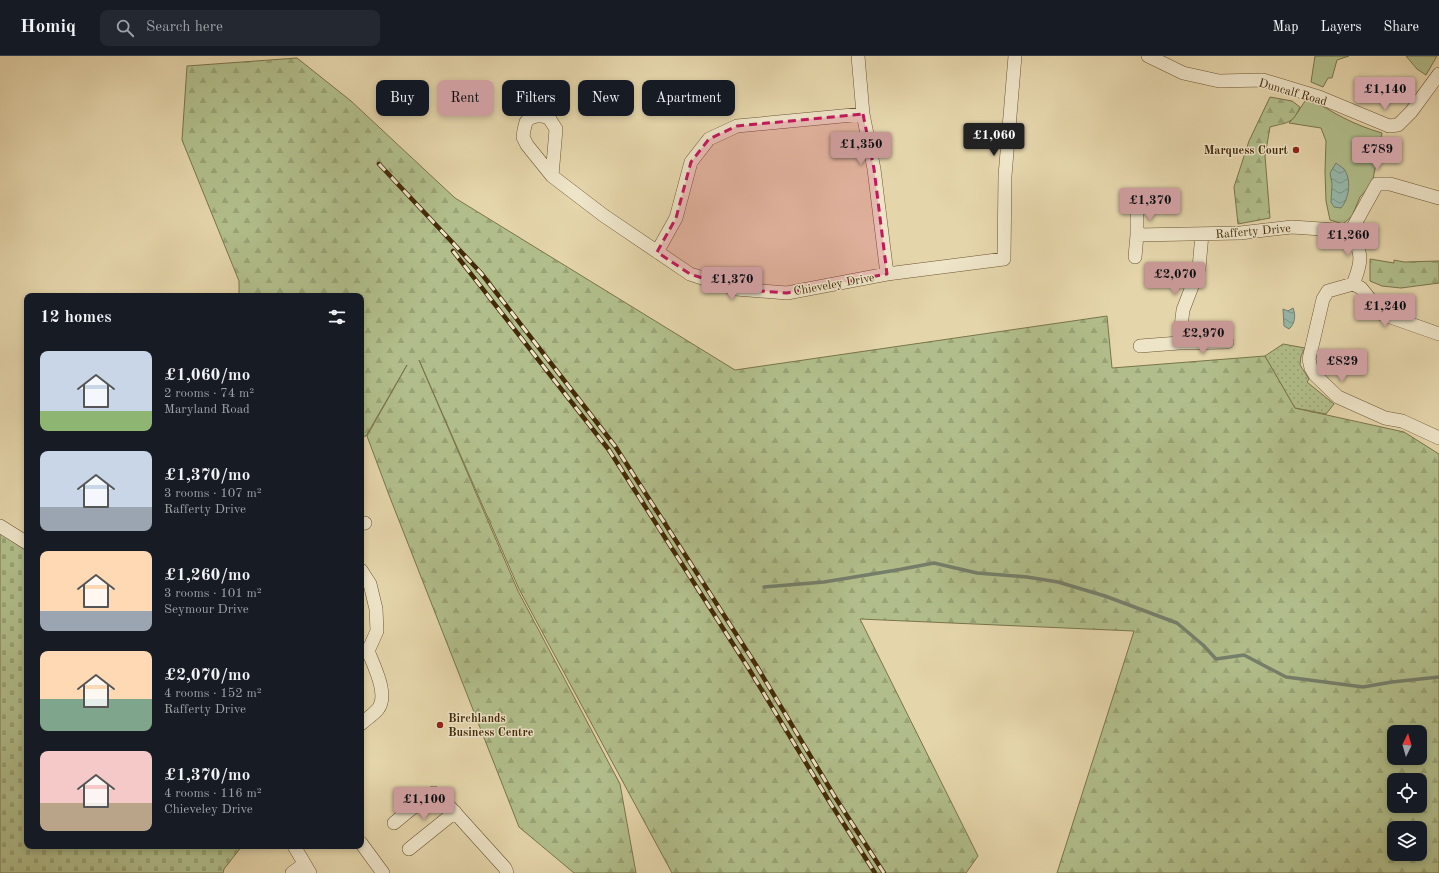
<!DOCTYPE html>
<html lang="en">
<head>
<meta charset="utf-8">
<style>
	:root { --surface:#171b24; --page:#242831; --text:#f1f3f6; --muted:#9ea1a6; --line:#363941; --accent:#c59692 }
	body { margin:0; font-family:"Old Standard TT",serif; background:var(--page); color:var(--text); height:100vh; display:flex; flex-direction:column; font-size:15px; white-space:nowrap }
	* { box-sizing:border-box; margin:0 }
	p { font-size:13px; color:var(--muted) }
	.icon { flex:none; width:22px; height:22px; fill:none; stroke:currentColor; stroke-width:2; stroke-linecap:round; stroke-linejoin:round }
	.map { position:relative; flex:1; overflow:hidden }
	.panel { position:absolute; left:24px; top:237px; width:340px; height:556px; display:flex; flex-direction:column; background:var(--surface); border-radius:8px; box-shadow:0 2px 6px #0003 }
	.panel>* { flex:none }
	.hud { position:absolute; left:376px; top:24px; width:380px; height:36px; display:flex; gap:8px }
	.needle { width:26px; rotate:5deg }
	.controls { position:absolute; left:1387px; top:669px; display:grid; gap:8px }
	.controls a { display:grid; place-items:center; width:40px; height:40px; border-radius:8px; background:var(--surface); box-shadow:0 2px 6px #0003; font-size:20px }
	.price { position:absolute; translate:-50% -34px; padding:0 9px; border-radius:4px; background:var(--accent); color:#111; font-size:13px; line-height:26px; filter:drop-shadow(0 1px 2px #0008) }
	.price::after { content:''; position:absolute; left:50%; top:24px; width:12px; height:9px; margin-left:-6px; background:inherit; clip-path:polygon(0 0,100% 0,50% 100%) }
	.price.active { background:#222; color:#fff }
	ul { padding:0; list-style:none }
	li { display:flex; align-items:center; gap:12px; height:100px; padding:0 16px }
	li span { display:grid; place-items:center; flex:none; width:112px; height:80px; border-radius:8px; color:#555 }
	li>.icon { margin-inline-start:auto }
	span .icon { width:48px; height:48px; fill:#fffc; stroke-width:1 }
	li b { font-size:17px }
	h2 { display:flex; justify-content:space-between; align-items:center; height:48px; padding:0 16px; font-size:17px }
	.tag { padding:0 14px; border-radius:8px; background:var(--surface); box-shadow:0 2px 6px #0003; font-size:14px; line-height:36px }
	.tag.active { background:var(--accent); color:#111 }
	header { display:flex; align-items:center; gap:24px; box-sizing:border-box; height:56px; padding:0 20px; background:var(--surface); border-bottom:1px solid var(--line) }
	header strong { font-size:19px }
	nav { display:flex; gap:22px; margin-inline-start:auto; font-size:14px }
	.search { width:280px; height:36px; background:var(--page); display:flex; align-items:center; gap:10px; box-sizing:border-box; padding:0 14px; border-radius:8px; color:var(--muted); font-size:15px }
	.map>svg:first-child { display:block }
	.grass { fill:#b1be8b; stroke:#7a744a }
	.forest { fill:url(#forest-firs); stroke:#7a744a; fill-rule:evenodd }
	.cemetery { fill:url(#cemetery-stones); stroke:#7a744a }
	.park { fill:url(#park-dots); stroke:#7a744a }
	.water { fill:url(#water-waves); stroke:#757f6a }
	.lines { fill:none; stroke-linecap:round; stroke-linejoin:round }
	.stream { stroke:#757f6a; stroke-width:3.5 }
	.minor-casing { stroke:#6c5531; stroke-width:14 }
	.minor { stroke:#eee4c8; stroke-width:13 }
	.rail-casing { stroke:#442a08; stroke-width:4.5 }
	.rail { stroke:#eee4c8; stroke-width:3; stroke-dasharray:9; stroke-linecap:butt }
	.marked { fill:#c2185b; fill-opacity:0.2; stroke:#c2185b; stroke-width:3; stroke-dasharray:8 5; stroke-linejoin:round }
	.poi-dot { fill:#8f2418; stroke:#eee4c8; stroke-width:1.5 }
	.labels { text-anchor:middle; stroke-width:3; stroke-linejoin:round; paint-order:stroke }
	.street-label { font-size:12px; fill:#442a08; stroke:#eee4c8 }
	.poi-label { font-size:12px; font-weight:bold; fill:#442a08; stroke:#eee4c8; text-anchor:end }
</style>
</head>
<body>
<header>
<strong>Homiq</strong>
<div class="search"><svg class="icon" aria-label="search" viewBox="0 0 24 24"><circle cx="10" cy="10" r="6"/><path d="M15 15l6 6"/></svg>Search here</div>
<nav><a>Map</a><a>Layers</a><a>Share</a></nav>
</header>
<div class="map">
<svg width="1439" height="817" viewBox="0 0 1439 817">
	<defs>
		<pattern id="forest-firs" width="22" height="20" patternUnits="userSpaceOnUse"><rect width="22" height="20" fill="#b1be8b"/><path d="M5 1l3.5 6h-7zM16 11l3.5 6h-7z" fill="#99a376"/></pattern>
		<pattern id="cemetery-stones" width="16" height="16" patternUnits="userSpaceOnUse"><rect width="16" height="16" fill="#b1be8b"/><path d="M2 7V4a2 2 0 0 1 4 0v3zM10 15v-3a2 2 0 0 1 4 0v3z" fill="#99a376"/></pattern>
		<pattern id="park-dots" width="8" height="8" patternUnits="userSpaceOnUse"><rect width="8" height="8" fill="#b1be8b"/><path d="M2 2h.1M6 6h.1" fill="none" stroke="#99a376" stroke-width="1.8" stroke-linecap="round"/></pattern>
		<pattern id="water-waves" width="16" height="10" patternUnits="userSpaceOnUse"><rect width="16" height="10" fill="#96b8ab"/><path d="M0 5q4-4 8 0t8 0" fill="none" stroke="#7c9689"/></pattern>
	</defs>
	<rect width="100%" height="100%" fill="#e5d5ab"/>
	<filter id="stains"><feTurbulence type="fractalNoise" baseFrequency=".005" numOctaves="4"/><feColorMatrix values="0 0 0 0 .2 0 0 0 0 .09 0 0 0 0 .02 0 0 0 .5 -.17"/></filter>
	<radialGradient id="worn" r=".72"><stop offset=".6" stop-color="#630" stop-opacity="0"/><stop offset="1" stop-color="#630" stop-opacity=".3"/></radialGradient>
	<path class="grass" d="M1315,0H1349L1337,4L1332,22H1328L1323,31L1311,26Z
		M1406,0H1437L1426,19L1417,13Z
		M1308,41C1333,57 1354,69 1382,77L1372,128L1360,141L1352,160L1343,168L1330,164L1326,145L1325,115L1326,85L1321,72L1289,67C1297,59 1301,50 1308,41Z"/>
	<path class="forest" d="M297,2L351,45L455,142L735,314L1107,260L1112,312L1265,300L1295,352L1404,376L1439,398V817H1057L1134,575L860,563L978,800L966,817H672L519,533L419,304L518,535L620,728L636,817H574L519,771L389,439L367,380L407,309L366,380L361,381V240H239V225L182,84L187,10ZM1394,676H1420V702H1394ZM1394,724H1420V750H1394ZM1394,772H1420V798H1394Z
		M1270,41L1292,45L1300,51C1292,69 1287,66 1270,71L1265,100L1270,162L1238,168L1234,131L1249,85Z
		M1370,203L1394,207V204L1404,206L1439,205V227L1401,232L1382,230L1370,225Z"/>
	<path class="cemetery" d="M0,477L27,495V790H242L224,813L223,817H0Z"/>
	<path class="park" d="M1283,288L1305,292L1301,300L1300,309L1309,323L1307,326L1334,348L1326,358L1295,352L1265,300Z"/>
	<path class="water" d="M1336,107C1338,109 1342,111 1344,113C1352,124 1349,143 1341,152L1334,151L1331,146L1332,128L1330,117Z
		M1293,252C1296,259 1295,268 1289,273L1284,270L1283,253L1288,255Z"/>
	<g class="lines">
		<path class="stream" d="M764,531L824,526L897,514L934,507L977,517L1027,521L1058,526L1105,540L1177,567L1203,589L1216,603L1244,599L1286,621L1363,631L1392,626L1439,621"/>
		<g class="minor-casing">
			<path id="minor" d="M858,0L863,58L874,113L887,218
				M1148,0L1183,17L1219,25L1263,24L1319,41L1389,70L1398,69L1411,56L1439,18
				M552,120L556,73L549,62L543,60H536L530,62L526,66L524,74L523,81L527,89L552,120L603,159L690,218L736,233L787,237L887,218L1004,203L1005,120L1015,0
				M1351,175L1377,128H1390L1439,142
				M1351,175C1362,198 1363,204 1353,228
				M1137,179V152
				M657,196L676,162L691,106L709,83L737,70L863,58
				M1135,201L1137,179L1240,177L1292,171L1351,175
				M1439,278L1382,258L1361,232L1353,228L1328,235L1323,243L1309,303L1311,312L1315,319L1338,341L1385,362L1402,365L1439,382
				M1179,287L1227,286
				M1140,290L1179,287L1183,254L1199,212L1202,178
				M361,468L365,467
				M0,470L27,487
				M361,514L370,528L376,553L377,575L368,595C374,610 389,639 378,653C373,659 366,663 361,668
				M394,767L428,739L434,737L440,740L505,812L507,817
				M361,787L383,817
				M294,790L310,817
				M409,793L455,756
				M292,817L304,808"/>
		</g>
		<use href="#minor" class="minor"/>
		<g class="rail-casing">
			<path id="rail" d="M379,108L481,217L615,390L756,609L835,741L884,817
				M453,195L609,394L749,613L829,745L875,817"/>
		</g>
		<use href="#rail" class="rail"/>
	</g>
	<path class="marked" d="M863,58L874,113L887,218L787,237L736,233L690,218L657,196L676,162L691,106L709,83L737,70Z"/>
	<g class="poi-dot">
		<circle cx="1296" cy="94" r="4"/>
		<circle cx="440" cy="669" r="4"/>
	</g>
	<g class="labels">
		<g class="street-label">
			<text transform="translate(1293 36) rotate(16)" y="4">Duncalf Road</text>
			<text transform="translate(1253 175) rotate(-5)" y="4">Rafferty Drive</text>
			<text transform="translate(834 228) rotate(-10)" y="4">Chieveley Drive</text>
		</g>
		<g class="poi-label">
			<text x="1288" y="98">Marquess Court</text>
			<text x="448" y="666" text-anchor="start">Birchlands<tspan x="448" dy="14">Business Centre</tspan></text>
		</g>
	</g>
	<rect width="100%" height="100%" filter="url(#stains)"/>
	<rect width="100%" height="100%" fill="url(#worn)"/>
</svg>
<div class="controls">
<a><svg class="needle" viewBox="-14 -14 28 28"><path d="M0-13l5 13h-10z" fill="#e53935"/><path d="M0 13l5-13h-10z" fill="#9ea1a6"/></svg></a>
<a><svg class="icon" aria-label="locate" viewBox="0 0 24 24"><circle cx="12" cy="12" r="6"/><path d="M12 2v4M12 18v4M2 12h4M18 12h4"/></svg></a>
<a><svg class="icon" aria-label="layers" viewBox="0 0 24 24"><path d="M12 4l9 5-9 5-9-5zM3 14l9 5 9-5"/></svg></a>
</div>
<b class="price" style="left:1385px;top:55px">£1,140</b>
<b class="price active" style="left:994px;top:101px">£1,060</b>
<b class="price" style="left:861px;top:110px">£1,350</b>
<b class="price" style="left:1377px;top:115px">£789</b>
<b class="price" style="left:1150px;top:166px">£1,370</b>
<b class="price" style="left:1348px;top:201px">£1,260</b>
<b class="price" style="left:1175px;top:240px">£2,070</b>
<b class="price" style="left:732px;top:245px">£1,370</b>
<b class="price" style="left:1385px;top:272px">£1,240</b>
<b class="price" style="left:1203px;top:299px">£2,970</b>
<b class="price" style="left:1342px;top:327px">£829</b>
<b class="price" style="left:424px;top:765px">£1,100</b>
<div class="hud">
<a class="tag">Buy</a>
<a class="tag active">Rent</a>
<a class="tag">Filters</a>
<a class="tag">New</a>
<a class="tag">Apartment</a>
</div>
<section class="panel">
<h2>12 homes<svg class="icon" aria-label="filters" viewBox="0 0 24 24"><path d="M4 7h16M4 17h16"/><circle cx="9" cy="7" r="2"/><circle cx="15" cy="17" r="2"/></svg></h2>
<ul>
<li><span style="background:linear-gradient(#c9d6e8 75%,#8fb573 0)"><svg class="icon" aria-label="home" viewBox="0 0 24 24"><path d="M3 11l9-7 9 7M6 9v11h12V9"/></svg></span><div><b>£1,060/mo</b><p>2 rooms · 74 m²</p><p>Maryland Road</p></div></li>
<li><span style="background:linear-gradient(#c9d6e8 70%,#9aa5b1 0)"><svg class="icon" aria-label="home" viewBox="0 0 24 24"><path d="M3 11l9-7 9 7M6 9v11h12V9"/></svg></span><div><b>£1,370/mo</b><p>3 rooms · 107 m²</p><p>Rafferty Drive</p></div></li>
<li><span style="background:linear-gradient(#ffd9b3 75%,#9aa5b1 0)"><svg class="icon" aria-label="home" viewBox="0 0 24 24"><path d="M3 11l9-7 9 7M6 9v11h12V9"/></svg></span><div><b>£1,260/mo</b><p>3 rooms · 101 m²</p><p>Seymour Drive</p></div></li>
<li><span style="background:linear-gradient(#ffd9b3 60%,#7fa58c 0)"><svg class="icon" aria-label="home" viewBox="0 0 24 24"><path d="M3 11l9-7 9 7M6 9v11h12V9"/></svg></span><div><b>£2,070/mo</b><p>4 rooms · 152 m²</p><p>Rafferty Drive</p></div></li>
<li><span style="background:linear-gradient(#f6c9c9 65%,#b9a48a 0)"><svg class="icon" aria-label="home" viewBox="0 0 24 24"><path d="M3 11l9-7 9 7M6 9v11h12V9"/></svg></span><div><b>£1,370/mo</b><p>4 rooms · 116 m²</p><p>Chieveley Drive</p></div></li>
</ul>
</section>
</div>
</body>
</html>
